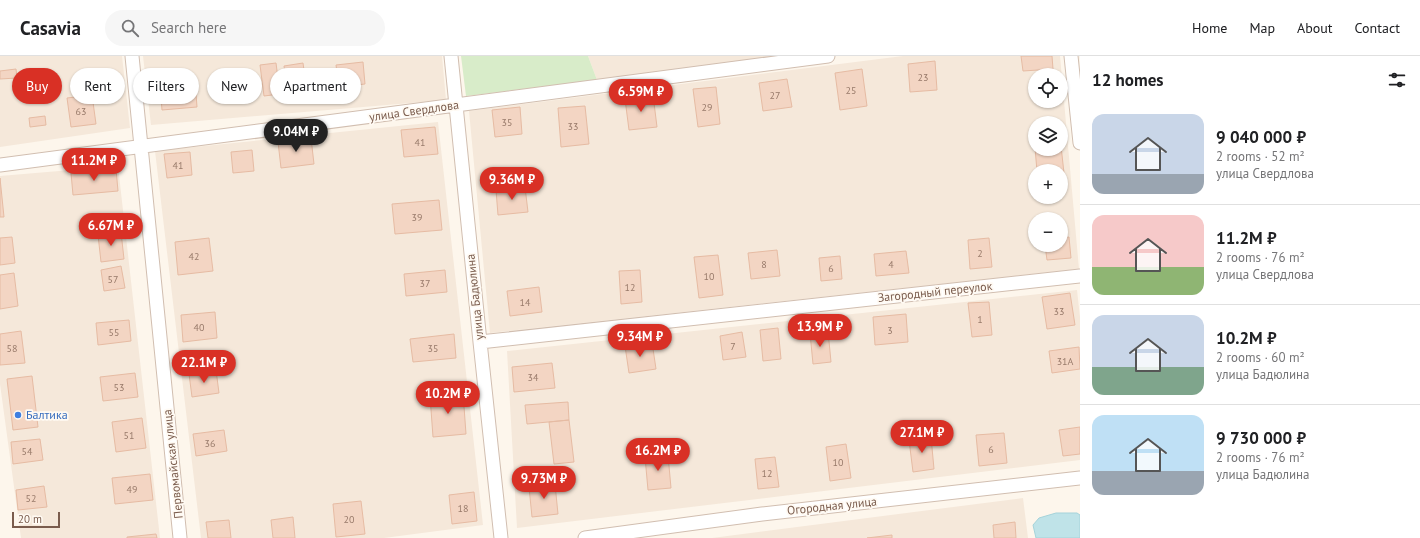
<!DOCTYPE html>
<html lang="en">
<head>
<meta charset="utf-8">
<style>
	:root { --surface:#fff; --page:#f6f6f6; --text:#202124; --muted:#757577; --line:#e0e0e0; --accent:#d93025 }
	body { margin:0; font-family:"PT Sans",sans-serif; background:var(--page); color:var(--text); height:100vh; display:flex; flex-direction:column; font-size:15px; white-space:nowrap }
	* { box-sizing:border-box; margin:0 }
	p { font-size:13px; color:var(--muted) }
	.icon { flex:none; width:22px; height:22px; fill:none; stroke:currentColor; stroke-width:2; stroke-linecap:round; stroke-linejoin:round }
	.map { position:relative; flex:1; overflow:hidden }
	.panel { display:flex; flex-direction:column; background:var(--surface); width:340px }
	.panel>* { flex:none }
	.hud { position:absolute; left:12px; top:12px; width:380px; height:36px; display:flex; gap:8px }
	.fabs { position:absolute; left:1028px; top:12px; display:grid; gap:8px }
	.fabs a { display:grid; place-items:center; width:40px; height:40px; border-radius:50%; background:var(--surface); box-shadow:0 1px 3px #0004; font-size:20px }
	.scale { position:absolute; left:12px; bottom:10px; width:48px; box-sizing:border-box; padding-left:4px; border:2px solid #7a5c4d; border-top:0; font-size:11px; line-height:14px; white-space:nowrap; color:#7a5c4d; -webkit-text-stroke:3px #fffaf3; paint-order:stroke }
	.price { position:absolute; translate:-50% -34px; padding:0 9px; border-radius:14px; background:var(--accent); color:#fff; font-size:13px; line-height:26px; filter:drop-shadow(0 1px 2px #0008) }
	.price::after { content:''; position:absolute; left:50%; top:24px; width:12px; height:9px; margin-left:-6px; background:inherit; clip-path:polygon(0 0,100% 0,50% 100%) }
	.price.active { background:#222; color:#fff }
	ul { padding:0; list-style:none }
	li { display:flex; align-items:center; gap:12px; height:100px; padding:0 12px }
	li+li { border-top:1px solid var(--line) }
	li span { display:grid; place-items:center; flex:none; width:112px; height:80px; border-radius:12px; color:#555 }
	li>.icon { margin-inline-start:auto }
	span .icon { width:48px; height:48px; fill:#fffc; stroke-width:1 }
	li b { font-size:17px }
	h2 { display:flex; justify-content:space-between; align-items:center; height:48px; padding:0 12px; font-size:17px }
	.tag { padding:0 14px; border-radius:18px; background:var(--surface); box-shadow:0 1px 3px #0004; font-size:14px; line-height:36px }
	.tag.active { background:var(--accent); color:#fff }
	header { display:flex; align-items:center; gap:24px; box-sizing:border-box; height:56px; padding:0 20px; background:var(--surface); border-bottom:1px solid var(--line) }
	header strong { font-size:19px }
	nav { display:flex; gap:22px; margin-inline-start:auto; font-size:14px }
	.search { width:280px; height:36px; background:var(--page); display:flex; align-items:center; gap:10px; box-sizing:border-box; padding:0 14px; border-radius:22px; color:var(--muted); font-size:15px }
	main { display:flex; flex:1; min-height:0 }
	.map>svg:first-child { display:block }
	.residential { fill:#f5e8da; fill-rule:evenodd }
	.green { fill:#d8ecc9 }
	.water { fill:#bfe3e8; stroke:#a5d3da }
	.building { fill:#f3d5c3; stroke:#e6bba3 }
	.lines { fill:none; stroke-linecap:round; stroke-linejoin:round }
	.street-casing { stroke:#d1beb0; stroke-width:15 }
	.street { stroke:#fff; stroke-width:13 }
	.shop-dot { fill:#3f7fe0; stroke:#fffaf3; stroke-width:1.5 }
	.labels { text-anchor:middle; stroke-width:3.5; stroke-linejoin:round; paint-order:stroke }
	.number-label { font-size:10px; fill:#987a6a }
	.street-label { font-size:12px; fill:#7a5c4d; stroke:#fffaf3 }
	.shop-label { font-size:12px; fill:#366cbe; stroke:#fffaf3; text-anchor:start }
</style>
</head>
<body>
<header>
<strong>Casavia</strong>
<div class="search"><svg class="icon" aria-label="search" viewBox="0 0 24 24"><circle cx="10" cy="10" r="6"/><path d="M15 15l6 6"/></svg>Search here</div>
<nav><a>Home</a><a>Map</a><a>About</a><a>Contact</a></nav>
</header>
<main>
<div class="map">
<svg width="1080" height="482" viewBox="0 0 1080 482">
	<rect width="100%" height="100%" fill="#fdf6ec"/>
	<path class="residential" d="M0,0H122L130,72L0,91Z
		M143,0H442L446,44L151,69Z
		M588,0H793L597,24Z
		M903,0H1060L1079,213L490,277L469,55ZM1035,19H1061V45H1035ZM1035,67H1061V93H1035ZM1035,115H1061V141H1035ZM1035,163H1061V189H1035Z
		M438,66L483,469L384,482H201L155,95Z
		M118,110L160,482H21L0,328V120Z
		M1077,234L1080,261V404L517,472L507,295Z
		M1023,442L1028,482H712Z"/>
	<path class="green" d="M461,0H588L597,24L466,40Z"/>
	<path class="water" d="M1056,457H1077L1080,459V482H1036L1033,469L1039,462Z"/>
	<path class="building" d="M1021,0H1052L1053,13L1023,15Z
		M935,5L937,34L910,36L908,8Z
		M363,6L365,28L339,31L336,9Z
		M276,7L280,38L264,40L260,9Z
		M303,7L307,35L288,38L284,10Z
		M16,13L17,22L0,23V15Z
		M862,13L867,50L840,54L835,17Z
		M787,23L792,51L763,55L759,27Z
		M195,25L197,51L162,54L160,29Z
		M716,31L720,68L698,71L693,33Z
		M92,39L96,68L71,71L67,42Z
		M653,39L657,71L629,74L625,43Z
		M585,50L589,88L561,91L558,52Z
		M520,51L522,78L495,81L492,54Z
		M45,60L46,69L30,71L29,62Z
		M435,71L438,98L404,101L401,74Z
		M311,82L314,108L281,112L278,86Z
		M1061,90L1064,117L1061,118V115H1037L1035,92L1061,93Z
		M252,94L254,115L233,117L231,96Z
		M190,96L192,119L167,122L164,98Z
		M116,113L118,135L73,139L71,117Z
		M0,122L4,161H0Z
		M525,131L528,156L498,159L496,134Z
		M439,144L442,174L395,178L392,148Z
		M121,176L124,203L101,206L98,179Z
		M12,181L15,207L0,209V182Z
		M1069,181L1071,202L1047,204L1045,189H1061V182Z
		M209,182L213,215L178,219L175,186Z
		M989,182L992,211L970,213L968,184Z
		M777,194L780,220L751,223L748,197Z
		M906,195L909,217L876,220L874,198Z
		M718,199L723,239L699,242L694,201Z
		M840,200L842,223L821,225L819,202Z
		M121,210L125,232L104,235L101,214Z
		M445,214L447,236L406,240L404,218Z
		M640,214L642,246L621,248L619,215Z
		M14,217L18,250L0,253V219Z
		M539,231L542,256L510,260L507,235Z
		M1070,237L1075,269L1047,273L1042,241Z
		M989,246L992,279L972,281L968,247Z
		M215,256L217,282L183,286L181,259Z
		M906,258L908,286L875,289L873,261Z
		M129,264L131,285L98,289L96,267Z
		M778,272L781,303L763,305L760,274Z
		M21,275L25,307L0,309V278Z
		M828,275L831,306L813,308L810,277Z
		M742,276L746,301L723,304L720,280Z
		M454,278L456,302L413,306L410,283Z
		M652,286L656,313L629,317L625,290Z
		M1079,291L1080,313L1052,317L1049,295Z
		M552,307L555,332L514,336L512,311Z
		M216,314L219,337L192,341L189,318Z
		M135,317L138,341L103,345L100,321Z
		M32,320L38,371L13,374L7,323Z
		M463,337L466,378L433,381L430,340Z
		M568,346L569,364L527,368L525,349Z
		M142,362L146,392L116,396L112,366Z
		M569,364L574,406L554,408L549,366Z
		M1080,371V398L1063,400L1059,374Z
		M224,374L227,395L196,400L193,378Z
		M1004,377L1007,407L979,410L976,379Z
		M931,381L934,413L913,416L909,384Z
		M40,383L43,404L13,408L11,386Z
		M846,388L851,422L830,425L826,391Z
		M668,399L671,432L648,434L645,401Z
		M775,401L779,431L758,433L755,403Z
		M150,418L153,444L115,448L112,422Z
		M555,428L558,458L532,461L529,431Z
		M44,430L47,451L18,454L16,434Z
		M474,436L477,465L452,468L449,439Z
		M361,445L365,478L336,481L333,448Z
		M293,461L295,482H273L271,464Z
		M229,464L231,482H208L206,466Z
		M1015,466L1016,482H994L993,469Z
		M156,478L157,482H127V481Z
		M892,479V482H867Z"/>
	<g class="lines">
		<g class="street-casing">
			<path id="street" d="M132,0L180,482
				M451,0L480,286L501,482
				M1071,0L1080,87
				M0,109L828,0
				M480,286L1080,220
				M585,482L762,458L1080,422"/>
		</g>
		<use href="#street" class="street"/>
	</g>
	<circle class="shop-dot" cx="18" cy="359" r="4"/>
	<g class="labels">
		<g class="number-label">
			<text x="923" y="25">23</text>
			<text x="851" y="38">25</text>
			<text x="775" y="43">27</text>
			<text x="707" y="55">29</text>
			<text x="81" y="59">63</text>
			<text x="507" y="70">35</text>
			<text x="573" y="74">33</text>
			<text x="420" y="90">41</text>
			<text x="178" y="113">41</text>
			<text x="417" y="165">39</text>
			<text x="980" y="201">2</text>
			<text x="194" y="204">42</text>
			<text x="764" y="212">8</text>
			<text x="891" y="212">4</text>
			<text x="831" y="216">6</text>
			<text x="709" y="224">10</text>
			<text x="113" y="227">57</text>
			<text x="425" y="231">37</text>
			<text x="630" y="235">12</text>
			<text x="525" y="250">14</text>
			<text x="1059" y="259">33</text>
			<text x="980" y="267">1</text>
			<text x="199" y="275">40</text>
			<text x="890" y="278">3</text>
			<text x="114" y="280">55</text>
			<text x="733" y="294">7</text>
			<text x="12" y="296">58</text>
			<text x="433" y="296">35</text>
			<text x="1065" y="309">31А</text>
			<text x="533" y="325">34</text>
			<text x="119" y="335">53</text>
			<text x="129" y="383">51</text>
			<text x="210" y="391">36</text>
			<text x="991" y="397">6</text>
			<text x="27" y="399">54</text>
			<text x="838" y="410">10</text>
			<text x="767" y="421">12</text>
			<text x="132" y="437">49</text>
			<text x="31" y="446">52</text>
			<text x="463" y="456">18</text>
			<text x="349" y="467">20</text>
		</g>
		<g class="street-label">
			<text transform="translate(414 55) rotate(-8)" y="4">улица Свердлова</text>
			<text transform="translate(935 236) rotate(-6)" y="4">Загородный переулок</text>
			<text transform="translate(475 241) rotate(-96)" y="4">улица Бадюлина</text>
			<text transform="translate(173 408) rotate(-96)" y="4">Первомайская улица</text>
			<text transform="translate(832 450) rotate(-6)" y="4">Огородная улица</text>
		</g>
		<g class="shop-label">
			<text x="26" y="363">Балтика</text>
		</g>
	</g>
</svg>
<div class="fabs">
<a><svg class="icon" aria-label="locate" viewBox="0 0 24 24"><circle cx="12" cy="12" r="6"/><path d="M12 2v4M12 18v4M2 12h4M18 12h4"/></svg></a>
<a><svg class="icon" aria-label="layers" viewBox="0 0 24 24"><path d="M12 4l9 5-9 5-9-5zM3 14l9 5 9-5"/></svg></a>
<a>+</a>
<a>−</a>
</div>
<div class="scale">20 m</div>
<b class="price" style="left:641px;top:57px">6.59M ₽</b>
<b class="price active" style="left:296px;top:97px">9.04M ₽</b>
<b class="price" style="left:94px;top:126px">11.2M ₽</b>
<b class="price" style="left:512px;top:145px">9.36M ₽</b>
<b class="price" style="left:111px;top:191px">6.67M ₽</b>
<b class="price" style="left:820px;top:292px">13.9M ₽</b>
<b class="price" style="left:640px;top:302px">9.34M ₽</b>
<b class="price" style="left:204px;top:328px">22.1M ₽</b>
<b class="price" style="left:448px;top:359px">10.2M ₽</b>
<b class="price" style="left:922px;top:398px">27.1M ₽</b>
<b class="price" style="left:658px;top:416px">16.2M ₽</b>
<b class="price" style="left:544px;top:444px">9.73M ₽</b>
<div class="hud">
<a class="tag active">Buy</a>
<a class="tag">Rent</a>
<a class="tag">Filters</a>
<a class="tag">New</a>
<a class="tag">Apartment</a>
</div>
</div>
<section class="panel">
<h2>12 homes<svg class="icon" aria-label="filters" viewBox="0 0 24 24"><path d="M4 7h16M4 17h16"/><circle cx="9" cy="7" r="2"/><circle cx="15" cy="17" r="2"/></svg></h2>
<ul>
<li><span style="background:linear-gradient(#c9d6e8 75%,#9aa5b1 0)"><svg class="icon" aria-label="home" viewBox="0 0 24 24"><path d="M3 11l9-7 9 7M6 9v11h12V9"/></svg></span><div><b>9 040 000 ₽</b><p>2 rooms · 52 m²</p><p>улица Свердлова</p></div></li>
<li><span style="background:linear-gradient(#f6c9c9 65%,#8fb573 0)"><svg class="icon" aria-label="home" viewBox="0 0 24 24"><path d="M3 11l9-7 9 7M6 9v11h12V9"/></svg></span><div><b>11.2M ₽</b><p>2 rooms · 76 m²</p><p>улица Свердлова</p></div></li>
<li><span style="background:linear-gradient(#c9d6e8 65%,#7fa58c 0)"><svg class="icon" aria-label="home" viewBox="0 0 24 24"><path d="M3 11l9-7 9 7M6 9v11h12V9"/></svg></span><div><b>10.2M ₽</b><p>2 rooms · 60 m²</p><p>улица Бадюлина</p></div></li>
<li><span style="background:linear-gradient(#bfe0f5 70%,#9aa5b1 0)"><svg class="icon" aria-label="home" viewBox="0 0 24 24"><path d="M3 11l9-7 9 7M6 9v11h12V9"/></svg></span><div><b>9 730 000 ₽</b><p>2 rooms · 76 m²</p><p>улица Бадюлина</p></div></li>
</ul>
</section>
</main>
</body>
</html>
